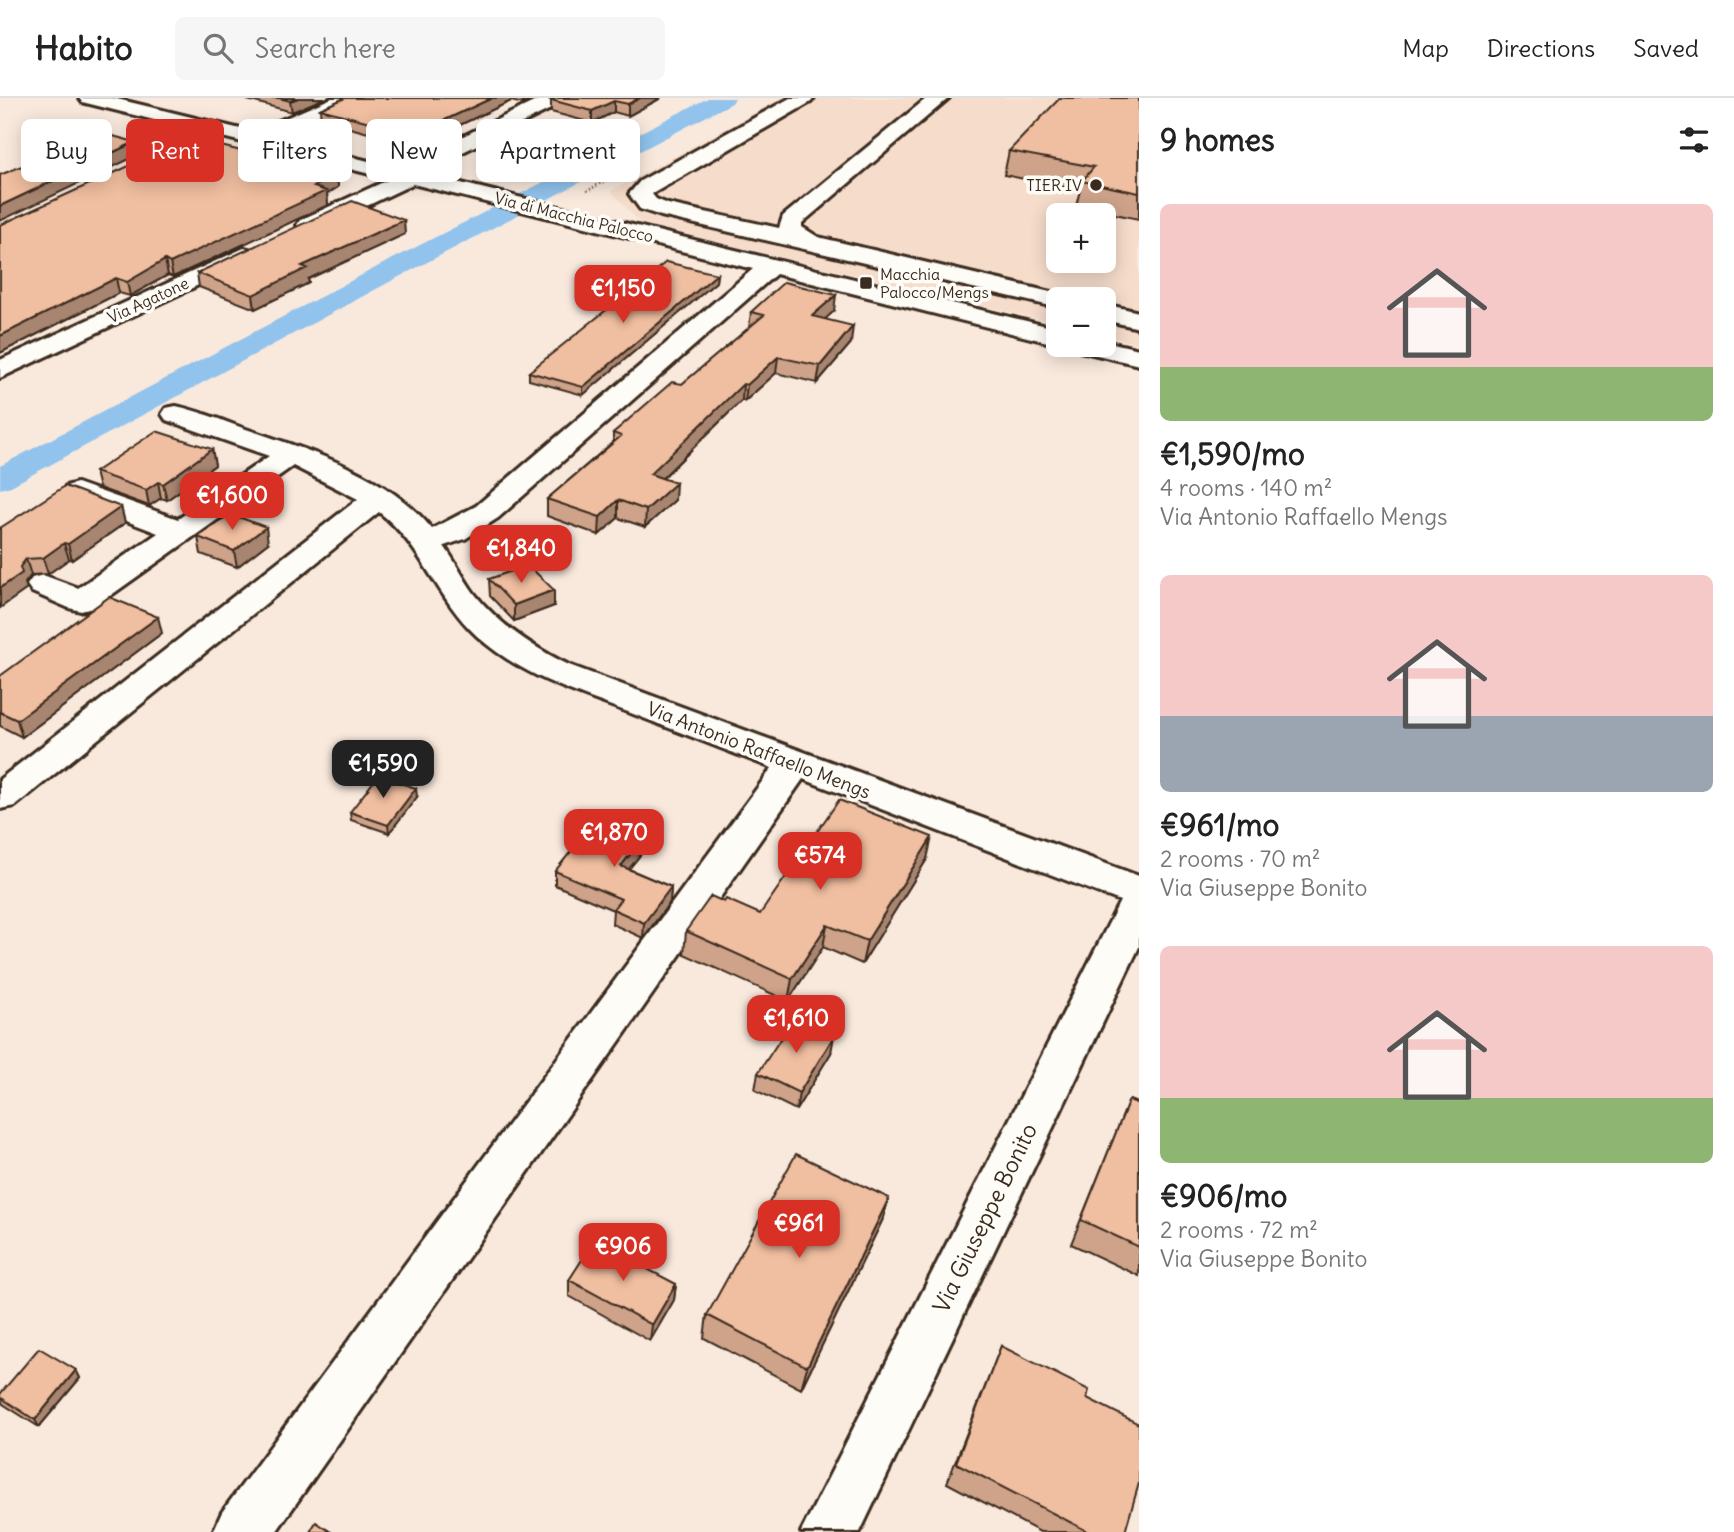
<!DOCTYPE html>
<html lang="en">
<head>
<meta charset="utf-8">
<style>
	:root { --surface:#fff; --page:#f6f6f6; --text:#222; --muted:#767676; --line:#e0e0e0; --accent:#d93025 }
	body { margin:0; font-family:Delius,sans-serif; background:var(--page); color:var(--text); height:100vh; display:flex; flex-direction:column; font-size:26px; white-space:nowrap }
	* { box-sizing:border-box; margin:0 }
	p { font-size:23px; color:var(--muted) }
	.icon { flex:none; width:38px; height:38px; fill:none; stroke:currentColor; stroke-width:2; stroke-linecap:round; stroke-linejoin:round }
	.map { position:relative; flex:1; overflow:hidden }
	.drawer { display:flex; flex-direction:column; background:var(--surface); width:595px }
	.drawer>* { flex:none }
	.banner { position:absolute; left:21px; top:21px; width:665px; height:63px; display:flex; gap:14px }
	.controls { position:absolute; left:1046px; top:105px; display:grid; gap:14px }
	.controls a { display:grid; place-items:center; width:70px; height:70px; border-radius:10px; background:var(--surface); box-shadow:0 4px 18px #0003; font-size:35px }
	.price { position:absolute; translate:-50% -60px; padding:0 16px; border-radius:14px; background:var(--accent); color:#fff; font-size:23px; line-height:46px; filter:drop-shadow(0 2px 4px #0008) }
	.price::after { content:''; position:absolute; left:50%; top:42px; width:21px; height:16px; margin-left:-10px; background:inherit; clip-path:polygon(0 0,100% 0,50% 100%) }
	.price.active { background:#222; color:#fff }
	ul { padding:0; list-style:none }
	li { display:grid; align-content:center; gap:14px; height:371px; padding:0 21px }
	li span { display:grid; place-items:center; height:217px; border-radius:10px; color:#555 }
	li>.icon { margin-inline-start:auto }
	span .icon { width:126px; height:126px; fill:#fffc; stroke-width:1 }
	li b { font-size:30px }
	h2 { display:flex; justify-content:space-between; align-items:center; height:84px; padding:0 21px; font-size:30px }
	.tag { padding:0 24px; border-radius:10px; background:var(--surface); box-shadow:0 4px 18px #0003; font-size:24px; line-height:63px }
	.tag.active { background:var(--accent); color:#fff }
	header { display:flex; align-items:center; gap:42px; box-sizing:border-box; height:98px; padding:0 35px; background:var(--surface); border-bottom:2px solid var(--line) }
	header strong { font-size:33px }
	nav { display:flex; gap:38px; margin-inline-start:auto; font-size:24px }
	.search { width:490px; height:63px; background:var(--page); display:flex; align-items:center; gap:18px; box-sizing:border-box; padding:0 24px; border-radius:10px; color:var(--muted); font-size:26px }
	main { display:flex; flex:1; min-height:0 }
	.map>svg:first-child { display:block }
	.built { fill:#f6dccb; fill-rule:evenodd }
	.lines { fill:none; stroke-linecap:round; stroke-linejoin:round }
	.canal { fill:#91c3ed; fill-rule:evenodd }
	.minor-casing { stroke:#3b2a1e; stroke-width:6 }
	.path { stroke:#3b2a1e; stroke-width:2.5; stroke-dasharray:1 2.5; stroke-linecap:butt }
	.minor { fill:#fdfcf7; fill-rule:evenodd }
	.wall { fill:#cea38a; stroke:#3b2a1e; stroke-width:2 }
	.shaded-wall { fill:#a88570; stroke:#3b2a1e; stroke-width:2 }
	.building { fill:#f0bea0; stroke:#3b2a1e; stroke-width:2 }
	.poi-dot { fill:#3b2a1e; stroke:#fdfcf7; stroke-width:2.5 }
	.labels { text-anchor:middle; stroke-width:7; stroke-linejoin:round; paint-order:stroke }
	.far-poi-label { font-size:16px; fill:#3b2a1e; stroke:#fdfcf7; text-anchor:end }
	.far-street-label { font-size:16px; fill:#3b2a1e; stroke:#fdfcf7 }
	.street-label { font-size:19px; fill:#3b2a1e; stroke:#fdfcf7 }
	.near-street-label { font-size:23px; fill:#3b2a1e; stroke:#fdfcf7 }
</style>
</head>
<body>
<header>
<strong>Habito</strong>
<div class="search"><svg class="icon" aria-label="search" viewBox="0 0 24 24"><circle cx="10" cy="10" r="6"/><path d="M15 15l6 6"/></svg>Search here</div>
<nav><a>Map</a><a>Directions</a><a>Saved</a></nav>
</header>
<main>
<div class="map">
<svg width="1139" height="1434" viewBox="0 0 1139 1434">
	<rect width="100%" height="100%" fill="#f9e9dd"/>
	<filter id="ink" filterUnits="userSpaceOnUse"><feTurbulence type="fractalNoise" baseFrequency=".0143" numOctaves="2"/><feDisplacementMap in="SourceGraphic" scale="14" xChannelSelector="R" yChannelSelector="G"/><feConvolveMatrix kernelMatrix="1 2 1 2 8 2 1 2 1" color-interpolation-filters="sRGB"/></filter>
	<g filter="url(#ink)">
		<path class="built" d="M782,0H1139V246L1104,237V201H1059V226L640,125L611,93ZM1059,117H1104V163H1059Z"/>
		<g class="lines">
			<path class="canal" d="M708,0H735L732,5L395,181L11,388L0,391V368L377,169Z"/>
			<g class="minor-casing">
				<path id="minor" d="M79,0H113L253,34L332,0H359L356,4L275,40L397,70L542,0H568L565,4L420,75L1059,231V247L776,176L498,420L465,441L444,448C455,463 463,480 474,495C499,527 533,549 569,567L1139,778V849L860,1434H801L1120,803L803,681L276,1434H213L222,1414L772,670C724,651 676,633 628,614C575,594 520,577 477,538C437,501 422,447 379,414L15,708L0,711V681L358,401L293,368L93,510L81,513L69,510L32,494L27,487L32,480L43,477L78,490L158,435L66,400L62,394L66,388L77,385L178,421L269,358L166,322L162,316L166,310L176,308C199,313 221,322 243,330C308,352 388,376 432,431L476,408L753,171L413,86L316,132H300L297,127L300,122L390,81L82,4Z
					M790,0H814L811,4L652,96L656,101L668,106L779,130L783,118L927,0H949L802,125V129L818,139L1059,196L1070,201H1059V210L661,118L640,111L629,96L640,83Z
					M244,150L252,152L256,157L252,162L0,280V262Z
					M1104,206L1139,214V230L1104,222Z
					M1104,243L1139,251V267L1080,253L1076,247H1104Z"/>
			</g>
			<path class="path" d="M587,93L616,77"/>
			<use href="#minor" class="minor"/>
		</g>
		<path class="wall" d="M247,0H325L292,14L247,2Z
			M345,0H536L523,6L511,3L415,48L321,22L320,11Z
			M661,0L628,18L614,14L592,25L551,14V2Z
			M1139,0V121L1076,108L1080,92L1004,77L1009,53Z
			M178,54L337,76L338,89L327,96L328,107L173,179L168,177L130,198L119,195L0,255Z
			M405,136L308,181L309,185L255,211L199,189L197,175Z
			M717,176L716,184L583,297L529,282V274Z
			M834,213L825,221L851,245L817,285L776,275L745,303L742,302L663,380L675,402L645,429L618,420L599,437L547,418V401L613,344V335L682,286L749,230L751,214Z
			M212,351L215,367L167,402L161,400L149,408L99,390L95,374Z
			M121,409L125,425L72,462L69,461L48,476L31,477L25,485L27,491L0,430Z
			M198,439L268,445L237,469L201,456Z
			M489,481L554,492V508L514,523L490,498Z
			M162,535L22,639L0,628V578Z
			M417,699L389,735L351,722L350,714Z
			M645,737L644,752L629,771L671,789L670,804L643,840L612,826L613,812L555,787V773Z
			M927,761L862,866L823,849L788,903L684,856L686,833L724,804L760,816Z
			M831,955L796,1012L755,992L758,975Z
			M1129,1002L1139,1006V1178L1071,1146Z
			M882,1123L801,1291L704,1240L707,1217Z
			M569,1182L676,1186L674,1202L650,1243L569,1198Z
			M1001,1248L1125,1434H1040L947,1385Z
			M76,1272L80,1280L39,1329L3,1306L0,1300V1296Z"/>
		<path class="shaded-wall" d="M298,0H325L292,14L290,3Z
			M492,0H511V3L415,48V36Z
			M523,0H536L523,6Z
			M640,0H661L628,18V6Z
			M614,3V14L592,25V13Z
			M135,44L138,57L0,123V108Z
			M337,76L338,89L327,96L328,107L173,179L170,165Z
			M404,122L405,136L308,181L309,185L255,211L253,197L302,168Z
			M165,162L168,177L130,198L127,184Z
			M717,176L716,184L583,297V289Z
			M116,180L119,195L0,255V238Z
			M836,197L834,213L810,235L812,218Z
			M853,228L851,245L817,285L820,268Z
			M778,259L776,275L745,303L747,287Z
			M743,286L742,302L649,393L650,376Z
			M212,351L215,367L167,402L163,386Z
			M158,384L161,400L149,408L146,392Z
			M676,385L675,402L645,429L646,412Z
			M618,402V420L599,437L600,419Z
			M121,409L125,425L72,462L68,446Z
			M266,429L268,445L237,469L234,453Z
			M64,445L69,461L48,476L43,460Z
			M26,461L31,477L25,485L27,491L0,510V490Z
			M554,492V508L514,523V507Z
			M158,519L162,535L22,639L17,622Z
			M416,690L417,699L389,735L388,727Z
			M645,737L644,752L620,782L621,768Z
			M932,739L927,761L862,866L867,843Z
			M671,789L670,804L643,840L644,825Z
			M827,827L823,849L788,903L792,881Z
			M834,938L831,955L796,1012L799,995Z
			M889,1100L882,1123L801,1291L807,1269Z
			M676,1186L674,1202L650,1243L652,1227Z
			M76,1272L80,1280L39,1329L35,1322Z"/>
		<path class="building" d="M279,0H298L290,3Z
			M345,0H492L415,36L320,11Z
			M556,0H640L628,6L614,3L592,13L551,2Z
			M1060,0H1139V95L1082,83L1094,69L1009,53Z
			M102,35L135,44L0,108V77Z
			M200,43L337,76L314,89L326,93L170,165L165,162L127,184L116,180L0,238V127L166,51L178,54Z
			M352,103L404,122L302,168L307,170L253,197L197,175Z
			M666,164L717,176L583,289L529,274Z
			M784,184L836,197L812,218L853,228L820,268L778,259L747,287L743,286L650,376L676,385L646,412L618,402L600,419L547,401L621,338L613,335L672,284L682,286L764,217L751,214Z
			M156,333L212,351L163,386L158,384L146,392L95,374Z
			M65,388L121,409L68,446L64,445L43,460L26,461L20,469L22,475L0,490V430Z
			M230,416L266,429L234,453L198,439Z
			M528,467L554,492L514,507L489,481Z
			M109,499L158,519L17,622L0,614V578Z
			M378,678L416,690L388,727L350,714Z
			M839,702L932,739L867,843L827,827L792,881L686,833L711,798L724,804L726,801L760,816Z
			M599,719L645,737L621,768L671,789L644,825L613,811L621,801L555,773Z
			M794,920L834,938L799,995L758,975Z
			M1129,1002L1139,1006V1149L1081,1122Z
			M796,1056L889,1100L807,1269L707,1217Z
			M594,1143L676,1186L652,1227L569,1182Z
			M1001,1248L1089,1292L1087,1300L1139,1326V1385L1125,1434H1089L956,1365Z
			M39,1250L76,1272L35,1322L0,1299V1296Z
			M316,1424L331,1434H310Z"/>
	</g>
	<g class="poi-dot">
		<circle cx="1096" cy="87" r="7"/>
		<rect x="859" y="178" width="14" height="14" rx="3.5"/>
	</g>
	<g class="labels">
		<g class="far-poi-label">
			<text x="1082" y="93">TIER IV</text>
			<text x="880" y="182" text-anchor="start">Macchia<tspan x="880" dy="18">Palocco/Mengs</tspan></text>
		</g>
		<g class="far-street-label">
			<text transform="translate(574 119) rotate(14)" y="6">Via di Macchia Palocco</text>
			<text transform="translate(148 202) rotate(-25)" y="6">Via Agatone</text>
		</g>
		<g class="street-label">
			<text transform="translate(759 652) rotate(21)" y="7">Via Antonio Raffaello Mengs</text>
		</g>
		<g class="near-street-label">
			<text transform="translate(985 1120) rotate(-64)" y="8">Via Giuseppe Bonito</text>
		</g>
	</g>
</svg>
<div class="controls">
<a>+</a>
<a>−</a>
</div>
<b class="price" style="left:623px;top:227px">€1,150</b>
<b class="price" style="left:232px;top:434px">€1,600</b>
<b class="price" style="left:521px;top:487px">€1,840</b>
<b class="price active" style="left:383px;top:702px">€1,590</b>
<b class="price" style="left:614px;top:771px">€1,870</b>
<b class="price" style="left:820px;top:794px">€574</b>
<b class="price" style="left:796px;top:957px">€1,610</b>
<b class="price" style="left:799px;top:1162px">€961</b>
<b class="price" style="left:623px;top:1185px">€906</b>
<div class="banner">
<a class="tag">Buy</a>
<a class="tag active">Rent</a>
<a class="tag">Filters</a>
<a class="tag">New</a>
<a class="tag">Apartment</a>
</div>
</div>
<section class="drawer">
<h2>9 homes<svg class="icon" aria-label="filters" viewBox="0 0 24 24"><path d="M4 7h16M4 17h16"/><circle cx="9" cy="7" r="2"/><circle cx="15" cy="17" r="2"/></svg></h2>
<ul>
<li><span style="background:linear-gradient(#f6c9c9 75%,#8fb573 0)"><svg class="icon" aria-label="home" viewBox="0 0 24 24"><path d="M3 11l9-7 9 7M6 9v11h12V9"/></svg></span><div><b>€1,590/mo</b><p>4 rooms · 140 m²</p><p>Via Antonio Raffaello Mengs</p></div></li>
<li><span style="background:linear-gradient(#f6c9c9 65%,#9aa5b1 0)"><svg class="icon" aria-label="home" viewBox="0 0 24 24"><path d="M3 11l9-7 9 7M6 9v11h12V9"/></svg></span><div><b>€961/mo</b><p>2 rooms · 70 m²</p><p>Via Giuseppe Bonito</p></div></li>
<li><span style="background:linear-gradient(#f6c9c9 70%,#8fb573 0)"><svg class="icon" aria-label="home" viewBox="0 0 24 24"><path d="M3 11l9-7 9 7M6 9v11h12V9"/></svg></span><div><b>€906/mo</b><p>2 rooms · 72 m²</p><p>Via Giuseppe Bonito</p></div></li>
</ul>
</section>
</main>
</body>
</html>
